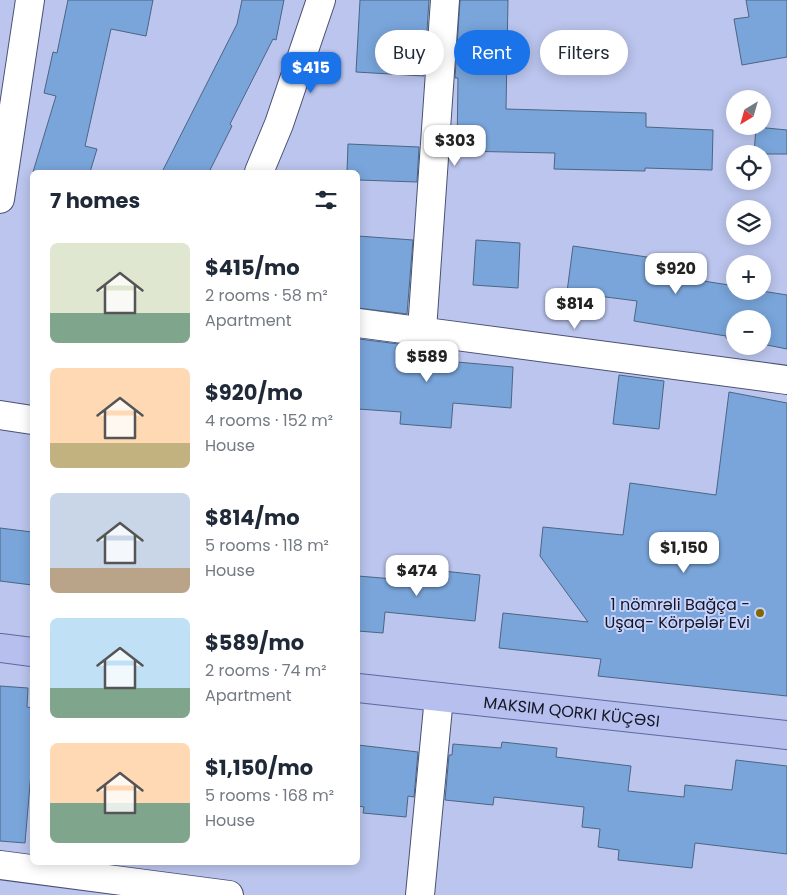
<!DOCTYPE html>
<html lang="en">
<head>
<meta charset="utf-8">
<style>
	:root { --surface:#fff; --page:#f2f2f3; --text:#1f2937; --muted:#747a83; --accent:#1a73e8 }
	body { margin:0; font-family:Poppins,sans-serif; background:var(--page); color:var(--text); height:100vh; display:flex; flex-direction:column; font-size:19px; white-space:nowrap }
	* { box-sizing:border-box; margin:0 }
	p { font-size:16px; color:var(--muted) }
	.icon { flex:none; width:28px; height:28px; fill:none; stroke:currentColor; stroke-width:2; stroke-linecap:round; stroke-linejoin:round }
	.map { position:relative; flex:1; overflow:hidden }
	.drawer { position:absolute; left:30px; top:170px; width:330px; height:695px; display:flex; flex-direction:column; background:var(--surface); border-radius:8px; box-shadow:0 2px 12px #0003 }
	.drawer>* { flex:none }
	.banner { position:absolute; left:375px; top:30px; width:336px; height:45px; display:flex; gap:10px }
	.needle { width:32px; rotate:217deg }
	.buttons { position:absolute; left:726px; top:90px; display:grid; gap:10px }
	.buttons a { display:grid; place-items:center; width:45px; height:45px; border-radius:50%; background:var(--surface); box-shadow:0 2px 12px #0003; font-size:25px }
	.price { position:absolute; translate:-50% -42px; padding:0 11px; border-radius:10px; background:#fff; color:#222; font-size:16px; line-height:32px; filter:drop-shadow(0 1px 2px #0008) }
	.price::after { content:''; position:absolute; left:50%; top:30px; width:15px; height:11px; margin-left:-8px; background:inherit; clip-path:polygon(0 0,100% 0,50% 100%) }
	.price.active { background:var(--accent); color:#fff }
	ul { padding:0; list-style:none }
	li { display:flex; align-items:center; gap:15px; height:125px; padding:0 20px }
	li span { display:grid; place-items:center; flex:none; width:140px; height:100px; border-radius:8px; color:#555 }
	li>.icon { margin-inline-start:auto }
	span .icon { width:60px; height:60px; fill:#fffc; stroke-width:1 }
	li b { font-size:21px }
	h2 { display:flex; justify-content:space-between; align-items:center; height:60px; padding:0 20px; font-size:21px }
	.tag { padding:0 18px; border-radius:22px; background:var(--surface); box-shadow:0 2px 12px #0003; font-size:18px; line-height:45px }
	.tag.active { background:var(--accent); color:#fff }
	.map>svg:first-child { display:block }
	.building { fill:#79a5da; stroke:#4c6583 }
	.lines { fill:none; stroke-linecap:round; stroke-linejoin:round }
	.minor-casing { stroke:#495173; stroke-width:30 }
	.major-casing { stroke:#5d69a0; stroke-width:30 }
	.minor { stroke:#fff; stroke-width:28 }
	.major { stroke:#b6bfee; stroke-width:28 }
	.poi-dot { fill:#806900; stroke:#c8d2fa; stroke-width:2 }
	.labels { text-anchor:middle; stroke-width:4; stroke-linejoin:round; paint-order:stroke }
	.poi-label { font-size:16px; fill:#131624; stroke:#c8d2fa; text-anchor:end }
	.street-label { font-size:16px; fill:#131624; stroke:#c8d2fa }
</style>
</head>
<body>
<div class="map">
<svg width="787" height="895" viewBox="0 0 787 895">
	<rect width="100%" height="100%" fill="#bbc5ed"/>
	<path class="building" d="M68,0H153L146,36L111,29L85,146L97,149L90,172H33L56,96L44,93L53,52L57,53Z
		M242,0H284L276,40L273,39L230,124L232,126L209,172H162L237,24Z
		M360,0H429L424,76L356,72Z
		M460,0H508L506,109L646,113V127L713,130L712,170L645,168V171L554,169L555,153L457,151L458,78H455Z
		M746,0H787V57L742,65L734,19L749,17Z
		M756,127L787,130V154H754Z
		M348,144L419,147L417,182L358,180V172H347Z
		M358,236L413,240L407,314L358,308Z
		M476,240L520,243L518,288L473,285Z
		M573,246L694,264L691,279L735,286V291H762L787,295V349L762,344V319H735V340L726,338V336L634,321L637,301L567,292Z
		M359,339L406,345V349L458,354L457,362L513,367L511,408L453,403L451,428L400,424L401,412L358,409Z
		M619,375L664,381L659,429L613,424Z
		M729,392L787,403V696L598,676L601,659L499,648L503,613L588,622L540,556L543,527L623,535L630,483L716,495Z
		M0,528L32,532V585L0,581Z
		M407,567L480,575L475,621L385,612L383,633L358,631V576L406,580Z
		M0,686L28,688L27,707L32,708V761L25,843L0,841Z
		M502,742L557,748L556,757L631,766L628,791L684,797L685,785L732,790L736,760L787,766V854L695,843L692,868L618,860L619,850L598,847L600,829L582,827L584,807L494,797L493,805L445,800L449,755H452L453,744L501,748Z
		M358,745L418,752L414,797L408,796L406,817L363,813L364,807L358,806Z"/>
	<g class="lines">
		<g class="minor-casing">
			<path id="minor" d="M259,172L279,124L321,0
				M0,199L30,0
				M358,323L787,380
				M422,330L445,0
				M0,415L32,420
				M0,865L229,895
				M420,895L439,697"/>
		</g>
		<g class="major-casing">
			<g id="major">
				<path d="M0,648L32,652"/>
				<path id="s1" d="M358,688L787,735"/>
			</g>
		</g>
		<use href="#minor" class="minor"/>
		<use href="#major" class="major"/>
	</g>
	<circle class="poi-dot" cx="760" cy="613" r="5"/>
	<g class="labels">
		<g class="poi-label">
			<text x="750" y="610">1 nömrəli Bağça -<tspan x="750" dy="18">Uşaq- Körpələr Evi</tspan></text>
		</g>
		<g class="street-label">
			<text dy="6" stroke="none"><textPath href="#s1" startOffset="215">MAKSIM QORKI KÜÇƏSI</textPath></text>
		</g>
	</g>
</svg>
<div class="buttons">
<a><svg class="needle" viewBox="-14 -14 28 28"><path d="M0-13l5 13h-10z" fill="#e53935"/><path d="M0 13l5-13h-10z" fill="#747a83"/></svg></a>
<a><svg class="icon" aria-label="locate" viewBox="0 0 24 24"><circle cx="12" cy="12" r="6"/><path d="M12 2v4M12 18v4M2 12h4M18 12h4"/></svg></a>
<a><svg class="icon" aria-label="layers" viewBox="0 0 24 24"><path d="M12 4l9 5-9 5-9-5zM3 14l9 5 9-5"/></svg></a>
<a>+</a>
<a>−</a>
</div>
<b class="price active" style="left:311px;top:94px">$415</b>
<b class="price" style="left:455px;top:167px">$303</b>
<b class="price" style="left:676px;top:295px">$920</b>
<b class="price" style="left:575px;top:330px">$814</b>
<b class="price" style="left:427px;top:383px">$589</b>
<b class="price" style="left:684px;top:574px">$1,150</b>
<b class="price" style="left:417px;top:597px">$474</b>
<div class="banner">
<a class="tag">Buy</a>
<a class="tag active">Rent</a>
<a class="tag">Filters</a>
</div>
<section class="drawer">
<h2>7 homes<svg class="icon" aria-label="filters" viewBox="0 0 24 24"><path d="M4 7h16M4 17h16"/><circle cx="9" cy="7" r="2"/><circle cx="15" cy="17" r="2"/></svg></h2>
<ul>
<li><span style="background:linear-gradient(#dfe7d0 70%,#7fa58c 0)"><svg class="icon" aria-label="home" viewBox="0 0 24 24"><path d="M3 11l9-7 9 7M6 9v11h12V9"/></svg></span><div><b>$415/mo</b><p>2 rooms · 58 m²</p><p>Apartment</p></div></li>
<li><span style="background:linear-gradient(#ffd9b3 75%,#c2b280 0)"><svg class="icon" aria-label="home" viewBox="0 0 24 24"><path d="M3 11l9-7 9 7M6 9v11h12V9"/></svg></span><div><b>$920/mo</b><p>4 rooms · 152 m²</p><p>House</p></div></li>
<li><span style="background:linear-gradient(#c9d6e8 75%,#b9a48a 0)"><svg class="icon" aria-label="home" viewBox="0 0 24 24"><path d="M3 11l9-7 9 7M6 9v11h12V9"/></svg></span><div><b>$814/mo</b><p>5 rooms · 118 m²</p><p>House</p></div></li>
<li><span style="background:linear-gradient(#bfe0f5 70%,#7fa58c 0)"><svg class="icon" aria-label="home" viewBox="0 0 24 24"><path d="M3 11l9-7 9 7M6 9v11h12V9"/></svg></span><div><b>$589/mo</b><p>2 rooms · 74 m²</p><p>Apartment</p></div></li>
<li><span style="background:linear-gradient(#ffd9b3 60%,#7fa58c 0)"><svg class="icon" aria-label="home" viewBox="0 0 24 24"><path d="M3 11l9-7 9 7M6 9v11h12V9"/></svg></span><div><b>$1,150/mo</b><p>5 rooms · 168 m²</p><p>House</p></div></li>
</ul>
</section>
</div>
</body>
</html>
